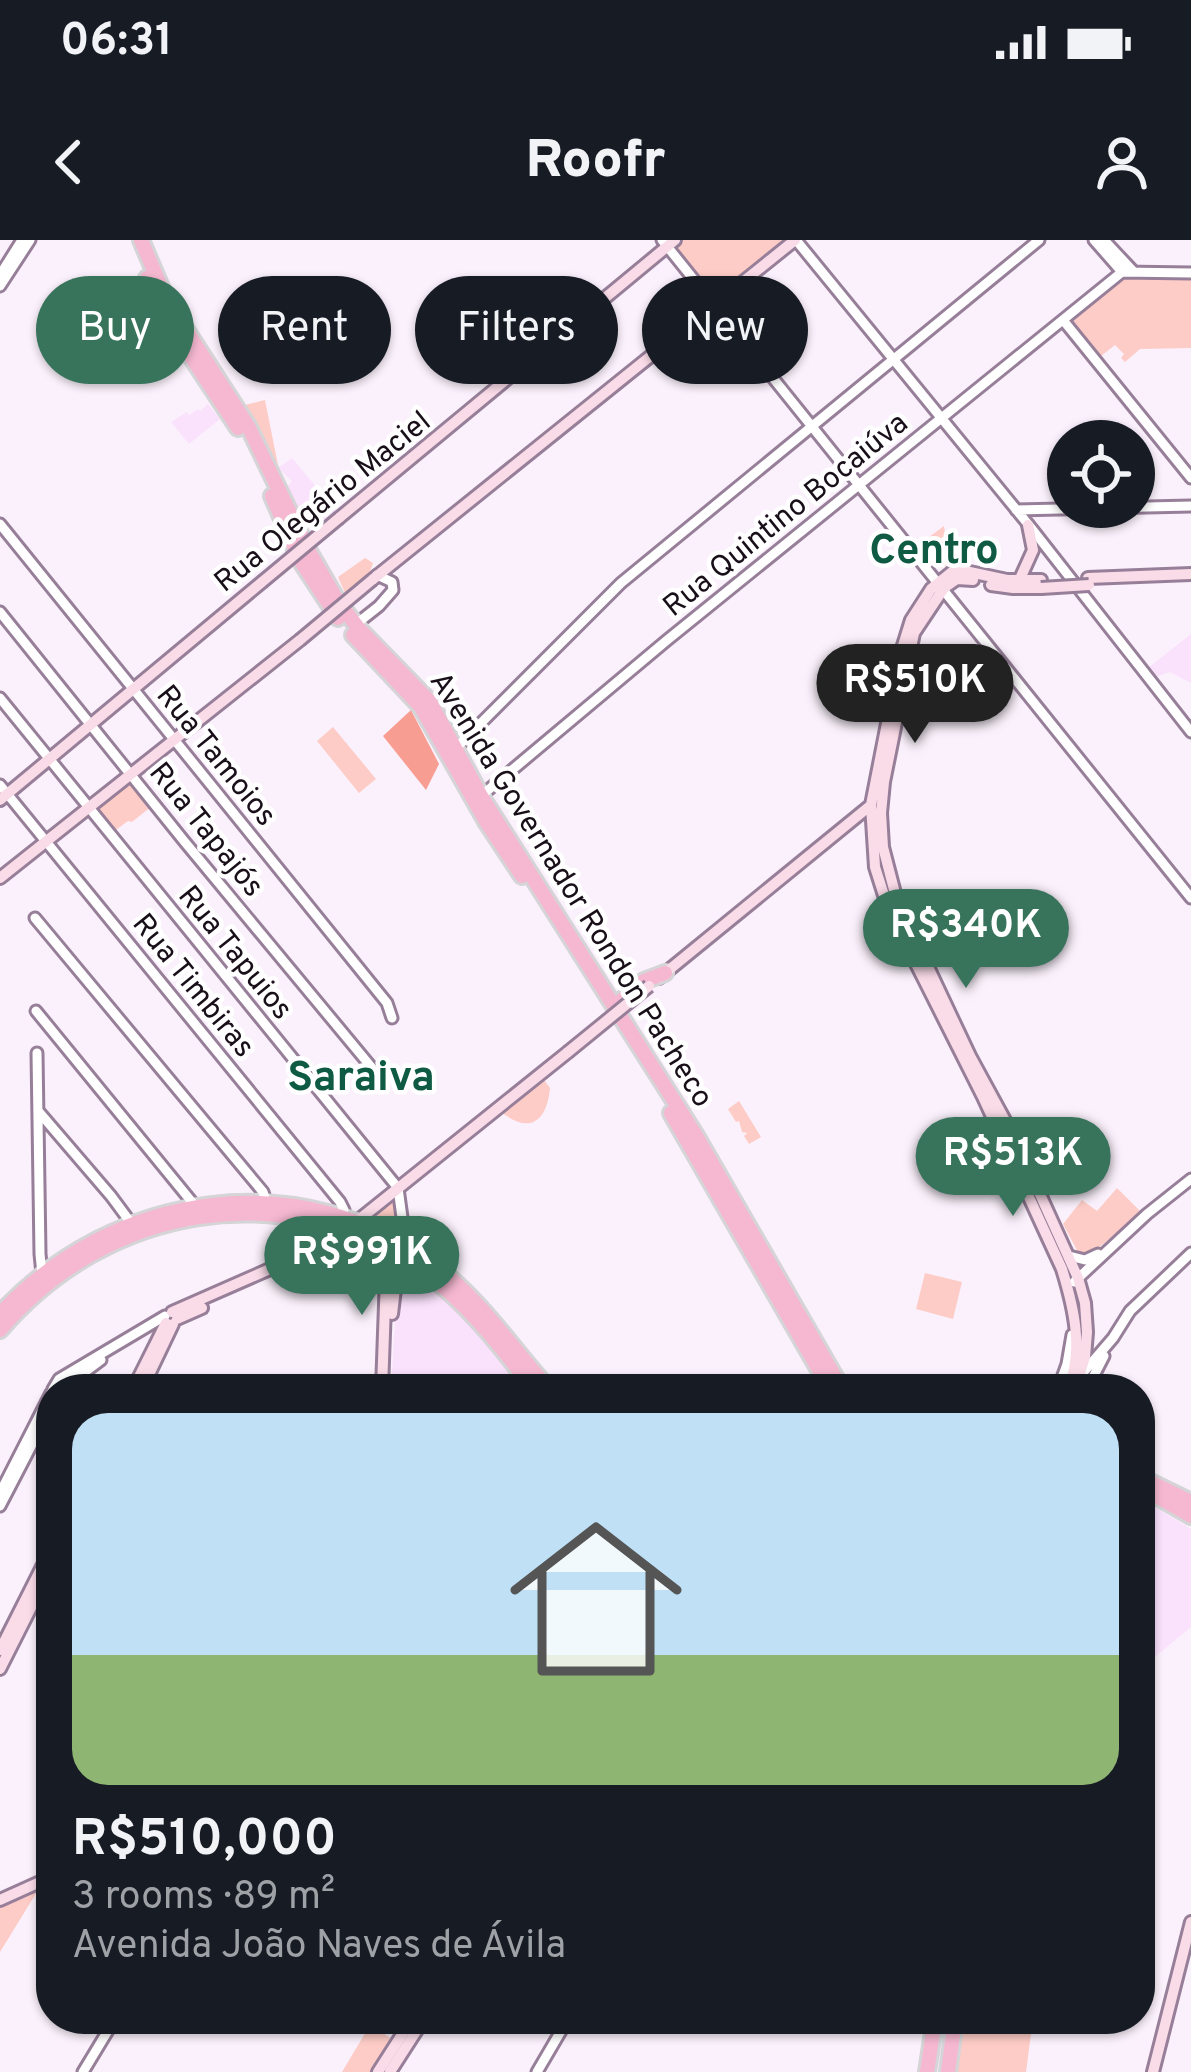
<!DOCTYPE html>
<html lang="en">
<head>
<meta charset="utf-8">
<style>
	:root { --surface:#171b24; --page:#20242c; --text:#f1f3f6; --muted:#9ea1a6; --line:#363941; --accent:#38735c }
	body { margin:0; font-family:Overpass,sans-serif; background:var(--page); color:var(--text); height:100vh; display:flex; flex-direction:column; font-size:45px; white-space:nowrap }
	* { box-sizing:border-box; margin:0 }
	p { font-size:39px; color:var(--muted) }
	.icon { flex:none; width:66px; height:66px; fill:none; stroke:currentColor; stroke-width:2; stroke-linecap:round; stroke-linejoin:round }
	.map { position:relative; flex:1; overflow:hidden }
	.drawer { position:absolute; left:36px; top:1134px; width:1119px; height:660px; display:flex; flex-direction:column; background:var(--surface); border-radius:48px; box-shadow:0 3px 9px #0004 }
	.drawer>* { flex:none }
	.hud { position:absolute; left:36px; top:36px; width:1119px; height:108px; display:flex; gap:24px }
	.buttons { position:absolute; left:1047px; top:180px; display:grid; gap:24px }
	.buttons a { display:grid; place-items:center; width:108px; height:108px; border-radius:50%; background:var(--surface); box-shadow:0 3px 9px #0004; font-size:60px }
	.price { position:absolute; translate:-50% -102px; padding:0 27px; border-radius:42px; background:var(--accent); color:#fff; font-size:39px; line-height:78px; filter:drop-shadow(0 3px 6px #0008) }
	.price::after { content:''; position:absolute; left:50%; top:72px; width:36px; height:27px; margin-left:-18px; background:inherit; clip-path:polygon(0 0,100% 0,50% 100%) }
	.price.active { background:#222; color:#fff }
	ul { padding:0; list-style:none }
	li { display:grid; align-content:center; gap:24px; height:636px; padding:0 36px }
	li+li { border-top:3px solid var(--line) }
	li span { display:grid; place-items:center; height:372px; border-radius:36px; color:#555 }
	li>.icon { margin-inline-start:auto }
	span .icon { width:216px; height:216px; fill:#fffc; stroke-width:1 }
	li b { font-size:51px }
	.chip { padding:0 42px; border-radius:54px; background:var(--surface); box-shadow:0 3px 9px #0004; font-size:42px; line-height:108px }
	.chip.active { background:var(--accent); color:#fff }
	.status { display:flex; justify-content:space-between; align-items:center; height:84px; padding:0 60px; background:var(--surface); direction:ltr }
	.status svg { height:33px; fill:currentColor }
	header { display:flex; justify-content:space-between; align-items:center; height:156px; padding:0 36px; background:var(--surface); font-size:54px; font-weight:800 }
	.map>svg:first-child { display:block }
	.built { fill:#fae1fc }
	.green { fill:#fdccc6 }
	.forest { fill:#f79d92 }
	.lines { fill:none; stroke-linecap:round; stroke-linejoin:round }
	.tertiary-casing { stroke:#977f99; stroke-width:15 }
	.secondary-casing { stroke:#977f99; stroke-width:16 }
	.primary-casing { stroke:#d5d4d6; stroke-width:20 }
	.tertiary { stroke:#fff; stroke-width:9 }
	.secondary { stroke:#fadce8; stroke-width:10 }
	.primary { stroke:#f5b8d0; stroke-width:14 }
	.secondary-bridge-casing { stroke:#977f99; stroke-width:16; stroke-linecap:butt }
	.secondary-bridge { stroke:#fadce8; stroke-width:10 }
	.labels { text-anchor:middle; stroke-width:9; stroke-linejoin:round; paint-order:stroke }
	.street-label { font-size:30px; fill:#180f19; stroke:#fff }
	.district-label { font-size:42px; font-weight:bold; fill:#0f5a42; stroke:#fff }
</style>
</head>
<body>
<div class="status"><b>06:31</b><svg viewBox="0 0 49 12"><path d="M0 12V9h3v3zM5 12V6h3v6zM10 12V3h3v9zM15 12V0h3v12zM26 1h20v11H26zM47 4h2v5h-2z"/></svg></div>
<header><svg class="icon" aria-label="back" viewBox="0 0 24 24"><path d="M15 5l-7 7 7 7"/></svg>Roofr<svg class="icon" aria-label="person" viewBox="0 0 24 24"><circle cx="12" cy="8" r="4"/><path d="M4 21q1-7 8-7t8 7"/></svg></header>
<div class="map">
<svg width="1191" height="1832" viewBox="0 0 1191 1832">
	<rect width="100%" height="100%" fill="#fbf1fc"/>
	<path class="built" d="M106,56L116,62L123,83L104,89L101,82L88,85Z
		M208,164L220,179L189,204L171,182L187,172L189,175L198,169L200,171Z
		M292,218L338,273L313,292L289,252L287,247L292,241L278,228Z
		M1191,394V443L1170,432L1155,437L1148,428Z
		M421,1035L475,1086L526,1149H391L397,1047L404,1037Z
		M1140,1262L1155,1267L1191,1289V1387L1144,1426L1140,1421Z"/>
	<path class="green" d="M673,0H795L716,65L666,5Z
		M1121,35H1191V108L1140,109L1125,122L1121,118L1124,114L1115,105L1101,116L1070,79Z
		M340 76a18 18 0 1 1 36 0a18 18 0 1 1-36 0Z
		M265,160L278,225L275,228L245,165Z
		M944,286L949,324L941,328L918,305Z
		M365,318L373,323L370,332L345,353L338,337Z
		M333,487L376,539L359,553L317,501Z
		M132,540L152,566L132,582L128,581L113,592L96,569Z
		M542,837L550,848C547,882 529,895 500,871Z
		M739,861L761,897L749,904L744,896L747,893L742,892L739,881L736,882L728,869Z
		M1117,948L1142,973L1088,1016L1079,1014L1063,984L1082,960L1097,971Z
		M395,957L403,997L367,980Z
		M925,1033L962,1042L953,1079L916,1069Z
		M40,1647L0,1712V1664Z
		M961,1779H1033L1026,1832H953Z
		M370,1785L397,1802L379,1832H342Z"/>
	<path class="forest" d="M411,470L439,524L426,550L383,496Z"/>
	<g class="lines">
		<g class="tertiary-casing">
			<path id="tertiary" d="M662,0L1191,658
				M796,0L1032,289L1191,492
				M1094,0L1122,32
				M1104,0L1134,32
				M1122,32L1191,33
				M0,35L22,0
				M0,46L30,0
				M1063,80L1191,238
				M1016,270L1191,266
				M0,284L387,763L392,778
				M0,372L184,601L377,834
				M355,385L379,366L393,350L392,342L377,335
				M0,458L398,948L406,1007
				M455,509L621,343L1039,0
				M0,545L340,962L344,970L342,978
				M481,556L666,401L1122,32
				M35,678L263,952L267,964
				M36,771L196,967
				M37,813L40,1014L42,1034L45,1038
				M39,872L111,956L131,983
				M1069,1016L1085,1020L1098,1014
				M1074,1042L1147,974L1191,939
				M1081,1135L1113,1098L1130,1071L1191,1013
				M53,1149L59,1139L165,1076
				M62,1149L101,1120
				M1058,1149L1067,1124L1072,1095
				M1087,1149L1104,1116
				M0,1253L51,1153
				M0,1266L51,1168
				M83,1832L115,1779
				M537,1832L568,1779"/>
		</g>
		<g class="secondary-casing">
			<path id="secondary" d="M339,278L675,0
				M1088,338L1191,334
				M372,340L795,0
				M973,340L957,339L944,348L914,393L884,542L881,573L883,607L897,661L970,816L1014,897L1078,1038L1085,1063L1087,1092L1085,1117L1075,1149
				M1041,340H1007L965,331L952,332L931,349L911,380L901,412L871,565L875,627L888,668L983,857L1062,1029C1074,1068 1084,1110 1068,1149
				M1019,341L1033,310L1028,285
				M991,345L1013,348H1041
				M0,560L262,342
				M0,638L300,400
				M659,738L871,565
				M172,1072L343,997L356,982L568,812
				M392,1074L396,1041L407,1032L423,1031
				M177,1079L202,1068
				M133,1149L166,1083
				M142,1149L173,1084
				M382,1149L387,1009
				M0,1410L51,1309
				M0,1429L51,1328
				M0,1660L51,1637
				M378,1832L412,1779
				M390,1832L424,1779
				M1153,1832L1191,1682"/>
		</g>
		<g class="primary-casing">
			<path id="primary" d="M141,0L166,59L248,186L307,308L337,360L359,389L430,462L481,556L695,894L842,1149
				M147,38L165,77L238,188
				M272,256L300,320L338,378
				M353,395L421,467L487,583L522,636
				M615,766L644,741L665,733
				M671,873L830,1149
				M0,1074C114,951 302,922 438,1028C482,1062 512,1108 549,1149
				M0,1090C107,965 282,934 420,1029C465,1060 501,1106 533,1149
				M1140,1237L1191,1262
				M1140,1250L1160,1258L1191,1276
				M927,1832L935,1779
				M948,1832L955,1779"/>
		</g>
		<use href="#tertiary" class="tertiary"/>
		<use href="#secondary" class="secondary"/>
		<use href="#primary" class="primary"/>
		<g class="secondary-bridge-casing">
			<path id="secondary-bridge" d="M262,342L339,278
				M1041,348L1089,345
				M300,400L372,340
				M568,812L649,746"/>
		</g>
		<use href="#secondary-bridge" class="secondary-bridge"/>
	</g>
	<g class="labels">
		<g class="street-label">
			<text transform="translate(322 261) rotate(-39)" y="10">Rua Olegário Maciel</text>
			<text transform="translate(785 274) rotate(-39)" y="10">Rua Quintino Bocaiúva</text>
			<text transform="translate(217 515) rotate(51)" y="10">Rua Tamoios</text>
			<text transform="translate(207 589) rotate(51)" y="10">Rua Tapajós</text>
			<text transform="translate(572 649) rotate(58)" y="10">Avenida Governador Rondon Pacheco</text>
			<text transform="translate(236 712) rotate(51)" y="10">Rua Tapuios</text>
			<text transform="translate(194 745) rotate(51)" y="10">Rua Timbiras</text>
		</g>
		<g class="district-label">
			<text x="934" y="323">Centro</text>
			<text x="361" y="850">Saraiva</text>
		</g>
	</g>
</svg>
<div class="buttons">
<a><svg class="icon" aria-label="locate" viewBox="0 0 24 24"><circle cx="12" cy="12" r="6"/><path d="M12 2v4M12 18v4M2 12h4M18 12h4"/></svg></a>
</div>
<b class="price active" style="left:915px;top:506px">R$510K</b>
<b class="price" style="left:966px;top:751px">R$340K</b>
<b class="price" style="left:1013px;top:979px">R$513K</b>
<b class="price" style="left:362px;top:1078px">R$991K</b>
<div class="hud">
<a class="chip active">Buy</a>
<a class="chip">Rent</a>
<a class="chip">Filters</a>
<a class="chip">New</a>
</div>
<section class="drawer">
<ul>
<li><span style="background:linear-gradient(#bfe0f5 65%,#8fb573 0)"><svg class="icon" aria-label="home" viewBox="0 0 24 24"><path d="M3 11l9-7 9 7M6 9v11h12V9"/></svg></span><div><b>R$510,000</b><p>3 rooms · 89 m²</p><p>Avenida João Naves de Ávila</p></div></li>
</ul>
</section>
</div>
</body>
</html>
